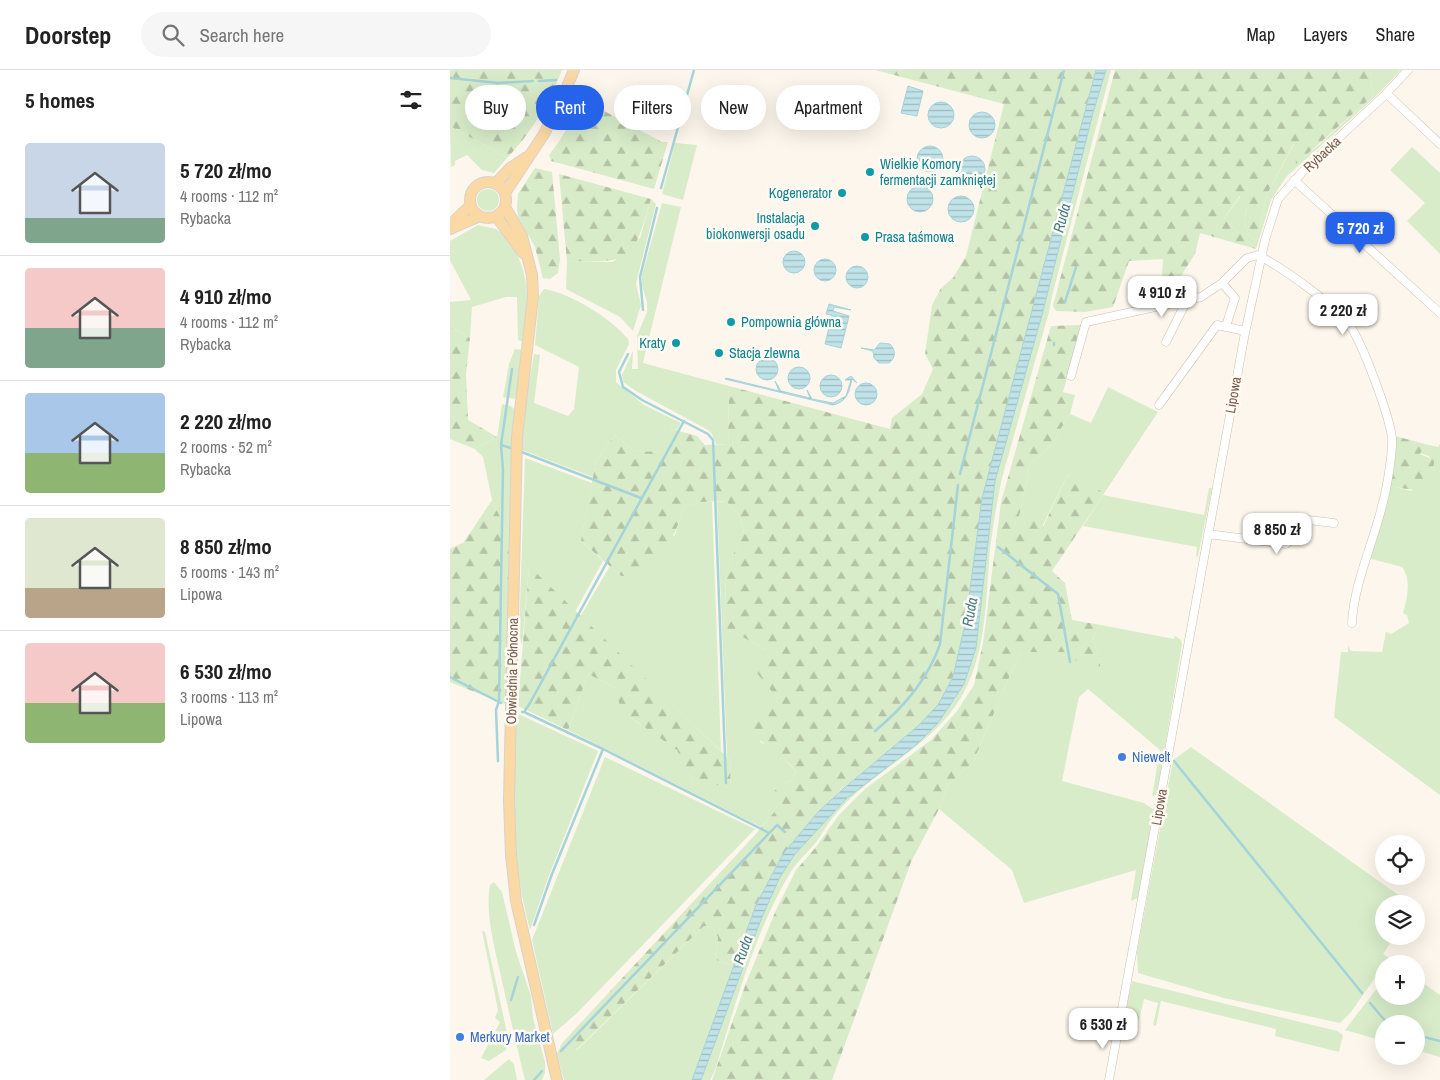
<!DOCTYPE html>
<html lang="en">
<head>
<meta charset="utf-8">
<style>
	:root { --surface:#fff; --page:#f6f6f6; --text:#222; --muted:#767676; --line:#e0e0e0; --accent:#2563eb }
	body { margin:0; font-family:"Archivo Narrow",sans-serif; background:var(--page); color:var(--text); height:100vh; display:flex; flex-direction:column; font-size:19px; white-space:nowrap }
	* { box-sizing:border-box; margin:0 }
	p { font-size:16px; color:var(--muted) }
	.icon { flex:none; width:28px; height:28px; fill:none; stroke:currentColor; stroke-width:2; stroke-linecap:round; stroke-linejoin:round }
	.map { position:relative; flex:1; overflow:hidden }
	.details { display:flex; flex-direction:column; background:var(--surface); width:450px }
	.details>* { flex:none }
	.top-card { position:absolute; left:15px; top:15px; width:475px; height:45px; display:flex; gap:10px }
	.tools { position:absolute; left:925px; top:765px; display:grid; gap:10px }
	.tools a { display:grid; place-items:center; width:50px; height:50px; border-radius:50%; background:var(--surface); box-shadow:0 5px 20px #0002; font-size:25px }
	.price { position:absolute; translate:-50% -42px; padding:0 11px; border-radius:10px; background:#fff; color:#222; font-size:16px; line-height:32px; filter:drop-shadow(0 1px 2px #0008) }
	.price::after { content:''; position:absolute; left:50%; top:30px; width:15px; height:11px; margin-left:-8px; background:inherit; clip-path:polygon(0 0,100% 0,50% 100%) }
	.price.on { background:var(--accent); color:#fff }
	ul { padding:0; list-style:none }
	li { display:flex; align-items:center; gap:15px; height:125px; padding:0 25px }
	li+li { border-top:1px solid var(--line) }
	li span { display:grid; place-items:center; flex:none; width:140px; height:100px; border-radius:5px; color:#555 }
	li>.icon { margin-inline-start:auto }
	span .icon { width:60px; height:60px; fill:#fffc; stroke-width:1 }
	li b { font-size:21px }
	h2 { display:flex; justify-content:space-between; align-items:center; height:60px; padding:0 25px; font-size:21px }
	.pill { padding:0 18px; border-radius:22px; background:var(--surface); box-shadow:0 5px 20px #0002; font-size:18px; line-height:45px }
	.pill.on { background:var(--accent); color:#fff }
	header { display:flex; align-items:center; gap:30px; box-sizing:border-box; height:70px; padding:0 25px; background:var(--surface); border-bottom:1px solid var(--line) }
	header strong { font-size:24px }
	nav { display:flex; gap:28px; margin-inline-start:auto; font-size:18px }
	.search { width:350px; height:45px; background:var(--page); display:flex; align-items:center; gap:12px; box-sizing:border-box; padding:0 18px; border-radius:28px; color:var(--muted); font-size:19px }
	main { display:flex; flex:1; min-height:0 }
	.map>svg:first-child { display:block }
	.grass { fill:#d8ecc9 }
	.forest { fill:url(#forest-firs) }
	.water { fill:url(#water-rules); stroke:#a5d3da }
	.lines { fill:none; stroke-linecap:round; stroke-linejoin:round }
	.stream { stroke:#a5d3da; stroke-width:2.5 }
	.minor-casing { stroke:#d1beb0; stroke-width:9 }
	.major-casing { stroke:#dad1cd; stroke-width:12 }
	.minor { stroke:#fff; stroke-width:8 }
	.major { stroke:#fbd9a5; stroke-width:10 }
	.culture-dot { fill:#0f9aa8; stroke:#fffaf3; stroke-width:2 }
	.shop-dot { fill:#3f7fe0; stroke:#fffaf3; stroke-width:2 }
	.labels { text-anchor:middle; stroke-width:5; stroke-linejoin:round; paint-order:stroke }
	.street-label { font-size:14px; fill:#7a5c4d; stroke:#fffaf3 }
	.culture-label { font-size:14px; fill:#0d838f; stroke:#fffaf3; text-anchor:start }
	.shop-label { font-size:14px; fill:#366cbe; stroke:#fffaf3; text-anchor:start }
	.water-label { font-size:15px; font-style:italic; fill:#437c86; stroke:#fffaf3 }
</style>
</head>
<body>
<header>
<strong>Doorstep</strong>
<div class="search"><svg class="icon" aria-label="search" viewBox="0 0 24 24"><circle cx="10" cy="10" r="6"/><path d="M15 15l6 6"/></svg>Search here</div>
<nav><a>Map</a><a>Layers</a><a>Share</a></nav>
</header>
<main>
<section class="details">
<h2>5 homes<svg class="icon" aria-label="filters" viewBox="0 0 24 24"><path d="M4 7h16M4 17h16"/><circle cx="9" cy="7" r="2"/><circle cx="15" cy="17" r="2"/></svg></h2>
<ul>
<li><span style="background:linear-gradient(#c9d6e8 75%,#7fa58c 0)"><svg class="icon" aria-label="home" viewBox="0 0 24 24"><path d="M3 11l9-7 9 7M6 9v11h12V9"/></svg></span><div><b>5 720 zł/mo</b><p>4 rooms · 112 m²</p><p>Rybacka</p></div></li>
<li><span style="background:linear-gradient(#f6c9c9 60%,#7fa58c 0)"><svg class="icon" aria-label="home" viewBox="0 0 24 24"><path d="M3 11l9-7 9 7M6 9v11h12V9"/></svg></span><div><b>4 910 zł/mo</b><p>4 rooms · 112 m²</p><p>Rybacka</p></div></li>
<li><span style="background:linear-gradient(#a9c7e8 60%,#8fb573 0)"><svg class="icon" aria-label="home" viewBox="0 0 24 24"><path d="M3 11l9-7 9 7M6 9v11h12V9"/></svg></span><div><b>2 220 zł/mo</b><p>2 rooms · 52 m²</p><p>Rybacka</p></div></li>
<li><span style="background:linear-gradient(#dfe7d0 70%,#b9a48a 0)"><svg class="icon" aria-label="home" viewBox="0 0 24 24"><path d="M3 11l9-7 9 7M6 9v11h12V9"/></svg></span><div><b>8 850 zł/mo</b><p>5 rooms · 143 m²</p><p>Lipowa</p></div></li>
<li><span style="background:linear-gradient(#f6c9c9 60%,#8fb573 0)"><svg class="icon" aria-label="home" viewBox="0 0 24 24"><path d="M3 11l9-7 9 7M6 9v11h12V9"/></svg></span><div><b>6 530 zł/mo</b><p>3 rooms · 113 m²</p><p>Lipowa</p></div></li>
</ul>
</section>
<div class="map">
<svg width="990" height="1010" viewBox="0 0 990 1010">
	<defs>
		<pattern id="forest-firs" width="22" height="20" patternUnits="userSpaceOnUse" patternTransform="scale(1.25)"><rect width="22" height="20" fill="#d8ecc9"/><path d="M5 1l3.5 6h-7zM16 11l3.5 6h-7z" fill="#b4c2a5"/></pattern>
		<pattern id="water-rules" width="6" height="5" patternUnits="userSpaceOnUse" patternTransform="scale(1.25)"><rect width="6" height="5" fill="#bfe3e8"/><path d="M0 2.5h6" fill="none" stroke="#a0bbbe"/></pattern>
	</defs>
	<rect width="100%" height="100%" fill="#fdf6ec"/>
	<path class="grass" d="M656,0H661L602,226L599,242L552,408C547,432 543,455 540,479C536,524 537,574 517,616C489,676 424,697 384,746C377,754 373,763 367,771C359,781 349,790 342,800C305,860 286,933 265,1000L260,1010H251L312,847L330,807L345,784L396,729L466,675L488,653L514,614L526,578L545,411L592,245L643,43Z
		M920,0H951L924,28L836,107L821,130L806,179L774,148L791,126L797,136L794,152L800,167L807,170L817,124L845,72L846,93L869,75L923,26Z
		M0,56L57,88L44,103L32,100L17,85L5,91V95L1,97Z
		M225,73L247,75L233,130L212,124Z
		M962,77L990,103V184L957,151L975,133L940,100Z
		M27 130a11 11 0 1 1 22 0a11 11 0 1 1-22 0Z
		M201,129L206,134L188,205L186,214L191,235L183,261L170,247L116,219L117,191L163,192L190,168Z
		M212,133L231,137L193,293L279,316L278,374H266L262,364L258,360L186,321L173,312L172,305L183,281L182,299H188L187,266L197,242V233L192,215V205Z
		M28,155L46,159L53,164L56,162C81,208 79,222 74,272L68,270L67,227H56L22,237L20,268L0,257V232L21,230L0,190V171Z
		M94,219C120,223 161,248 178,269L179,274L166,300V312L194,335L231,353L227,360L222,359L215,382L184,381L165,365L146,391L143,407L72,380L75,334L84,284L90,285L84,333L118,346L124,339L129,297L85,275L89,226Z
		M65,279L72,280L67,325L65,329L53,327L59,294Z
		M658,317L708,342L653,425L754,445L759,418H762L748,486L746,487L747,477L633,456L653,425L618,404L592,457L569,447L580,394L600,376L620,344L641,353Z
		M52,334L61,336L64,339L59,466L42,430L33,387L25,379L47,367Z
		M975,374L988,377L990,374V725L884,647L891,582H898V575L901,581L932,582L936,562L941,564L959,553L957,545L953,543C957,528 962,511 952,497L918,488L937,415L961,421L977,414L984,397L979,386L970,383Z
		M75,388L142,413L131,471L153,491L125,542L79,497L72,576L69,564Z
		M276,431L289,445L294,462L275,502L276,537L273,556L314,579L328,630L310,672L322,677L346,701L343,710L334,713V732L311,757L118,660L138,604L168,619C168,655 206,656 227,680C233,687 237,702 242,711L271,714L280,719L281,691L277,687L267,432Z
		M251,432H262L271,681L130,547L160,496L171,506L225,465L234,437Z
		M651,555L724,569L725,566L731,570L732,574L707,725L702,726L710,680L638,619L629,627L628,631L612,711L694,733L704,740L688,828L678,832L681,831L686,800L574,833L562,800L489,739L498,715L523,692L570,582H616L651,598L643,567Z
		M66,643L148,681L98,808L80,860C60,790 65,715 66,643Z
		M741,677L961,834H934V866H945L933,884L939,888L901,942L890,953L774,928L688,903L687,882L723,690Z
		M155,687L305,759L127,943L103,964L82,870Z
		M44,812L52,822L66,882L81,926L83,948L95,992V1003L92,1010H75C66,974 58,938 50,902C44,875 35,842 40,815Z
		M254,856L261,857L268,867L266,890L284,896L242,1010H114L107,984L112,973L127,980Z
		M32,861L35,862L59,972L56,980L39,991L31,988L50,952L45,948L48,940Z
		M966,908L990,925V987L966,980V954H934V971L895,960L934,909V926H966Z
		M682,911L887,961L893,965L889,982L825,966L826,959L711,931L706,956L703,955L708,933L694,929L689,950L684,952C671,945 680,923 682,911Z
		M59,989L64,994L67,1010H34Z"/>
	<path class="forest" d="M0,0H112C100,32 81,63 57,88L0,56Z
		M425,0H646L532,428L516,550L503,607L488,635L468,656L393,718L368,742L333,784L306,835L284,896L266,890L268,867L261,857L254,856L126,980L112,973L304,766L333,732L324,721L334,713L343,710L346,701C332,684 313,676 300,659L307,636L328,629L307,603L314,579L273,556L276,537L275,502L294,462L289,445L276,431L251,432L234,437C223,472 217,480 191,507L171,506L131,471L146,391L165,365L184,381L214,382L222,359L247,366L255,375L278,374L279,316L440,359L442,348L472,324L483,299L475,284L482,235L491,218L503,208L516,186L554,34Z
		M665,0H920L923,26L846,94L844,73L817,124L807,170L800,167L794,152L797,136L790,126L774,148L806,179L750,163L745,184L720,223L711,222L713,189L679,191L663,237L635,242L606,241L603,236Z
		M128,27L212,72H218L204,119L101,91L99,85C114,66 123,50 128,27Z
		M85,98L102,102L110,189L108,203L100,209L93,208L85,177L68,147L67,138L68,124Z
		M109,104L201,129C182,193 183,192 117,191Z
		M632,255L613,322L625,325L620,344L600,376L580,394L569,447L584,448L593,457L618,404L651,421L653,425L602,501L615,513L622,550L651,555L643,567L651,598L638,601L616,582H570L523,692L498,715L489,739L461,792L382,1010H262L296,913L326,840L346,800L366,777L388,746L415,719L481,670L507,641L524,615L533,573L551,432L601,256Z
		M0,257L20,268L16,304L18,350L47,367L25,379L0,369Z
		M945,366L975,374L970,384L984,390C984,401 981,415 971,421L937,416Z
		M42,430L59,466L57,635L0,612V479L14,472Z
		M79,496L281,691L280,719L271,714L258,718L242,711L227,680L173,642L168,630V619L138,604L118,660L68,636Z"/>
	<path class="water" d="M646,0H656L643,43L592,245L545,411L526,578L514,614L488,653L466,675L396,729L345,784L330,807L312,847L251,1010H242L306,835L333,784L368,742L394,718L468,656L488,635L503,607L516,550L532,428Z
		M458,16L473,21L467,46L451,43Z
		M478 45a13 13 0 1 1 26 0a13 13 0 1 1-26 0Z
		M519 55a13 13 0 1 1 26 0a13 13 0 1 1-26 0Z
		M467 89a13 13 0 1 1 26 0a13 13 0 1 1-26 0Z
		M509 99a13 13 0 1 1 26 0a13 13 0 1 1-26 0Z
		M457 129a13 13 0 1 1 26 0a13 13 0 1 1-26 0Z
		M498 139a13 13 0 1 1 26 0a13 13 0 1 1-26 0Z
		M333 192a11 11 0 1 1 22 0a11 11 0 1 1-22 0Z
		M364 200a11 11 0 1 1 22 0a11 11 0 1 1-22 0Z
		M396 207a11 11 0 1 1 22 0a11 11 0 1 1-22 0Z
		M379,234L401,240L384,237L383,241L399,246L391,278L375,274L382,245L376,244Z
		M430,273L440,274C446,280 446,288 439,293H429L424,288L423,281L411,278L424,280Z
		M306 299a11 11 0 1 1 22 0a11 11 0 1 1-22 0Z
		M338 308a11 11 0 1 1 22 0a11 11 0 1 1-22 0Z
		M370 316a11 11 0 1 1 22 0a11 11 0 1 1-22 0Z
		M401,306L407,313L402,309C399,322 397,332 383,335L275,309L276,308L329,321L325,311L331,321L360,328L357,320L362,329L383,333L396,326L401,310H395Z
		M405 324a11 11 0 1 1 22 0a11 11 0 1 1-22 0Z"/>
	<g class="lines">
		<path class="stream" d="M0,8L49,13L83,11
			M89,11L106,10
			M211,118L244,0
			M615,232L626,197
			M193,240L190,207L207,138
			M604,275V273
			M178,284L169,302L173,317L192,330L258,364L263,370L276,713
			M51,375L64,379
			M69,381L191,428
			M510,404L614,0
			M548,477L608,524L620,592
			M0,607L51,633
			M72,642H74L80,633L234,351
			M74,642L153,679L319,763
			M425,661C453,638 478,609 490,574L508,415
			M48,691L46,640L49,631L53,399L51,375L62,299
			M724,691L912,923
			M84,855L102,804L153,679
			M61,930L68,907
			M920,933L938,954
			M966,965L990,971
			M111,981L327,755L335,762
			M84,1010L92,1001"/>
		<g class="minor-casing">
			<path id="minor" d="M937,24L990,74
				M844,110L990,243
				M811,187C833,198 888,237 901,257C914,278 939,344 942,368C943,381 937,418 933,432C924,472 904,512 902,553
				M772,213L785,228L776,256
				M716,272L736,232
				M621,306L636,252L751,227L772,213L797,188L812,184
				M709,335L767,255L795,261
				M758,464L836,474L841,470L849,449L884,453
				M659,1010L794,268L815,170L828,129L856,98L934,26L958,0"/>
		</g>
		<g class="major-casing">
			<path id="major" d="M20 130a18 18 0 1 1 36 0a18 18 0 1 1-36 0Z
				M46,113L60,98L77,87
				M55,123L94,64L111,31L124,0
				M55,137L72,166L82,205L83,227L67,367L59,730L61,785L66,831L107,1010
				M46,146L73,183
				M0,155L21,135
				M0,159L30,146"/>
		</g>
		<use href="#minor" class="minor"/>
		<use href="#major" class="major"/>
	</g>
	<g class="culture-dot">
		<circle cx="420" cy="102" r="5"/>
		<circle cx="392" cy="123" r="5"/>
		<circle cx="365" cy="156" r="5"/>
		<circle cx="415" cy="167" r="5"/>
		<circle cx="281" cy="252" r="5"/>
		<circle cx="226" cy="273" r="5"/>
		<circle cx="269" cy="283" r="5"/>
	</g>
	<g class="shop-dot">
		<circle cx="672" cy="687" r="5"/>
		<circle cx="10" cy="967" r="5"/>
	</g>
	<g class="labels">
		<g class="street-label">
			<text transform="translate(872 84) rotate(-43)" y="5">Rybacka</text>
			<text transform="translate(783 325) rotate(-80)" y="5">Lipowa</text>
			<text transform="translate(62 601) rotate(-89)" y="5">Obwiednia Północna</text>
			<text transform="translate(709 737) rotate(-80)" y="5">Lipowa</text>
		</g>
		<g class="culture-label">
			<text x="430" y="99">Wielkie Komory<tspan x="430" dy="16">fermentacji zamkniętej</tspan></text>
			<text x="382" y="128" text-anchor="end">Kogenerator</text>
			<text x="355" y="153" text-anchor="end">Instalacja<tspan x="355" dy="16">biokonwersji osadu</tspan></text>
			<text x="425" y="172">Prasa taśmowa</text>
			<text x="291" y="257">Pompownia główna</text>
			<text x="216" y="278" text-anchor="end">Kraty</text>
			<text x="279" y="288">Stacja zlewna</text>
		</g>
		<g class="shop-label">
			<text x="682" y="692">Niewelt</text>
			<text x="20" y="972">Merkury Market</text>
		</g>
		<g class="water-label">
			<text transform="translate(612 148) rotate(-75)" y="5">Ruda</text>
			<text transform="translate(520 542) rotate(-80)" y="5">Ruda</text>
			<text transform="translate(293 880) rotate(-70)" y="5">Ruda</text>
		</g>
	</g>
</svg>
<div class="tools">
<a><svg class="icon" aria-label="locate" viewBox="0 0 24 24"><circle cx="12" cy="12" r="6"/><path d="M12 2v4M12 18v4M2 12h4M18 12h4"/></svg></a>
<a><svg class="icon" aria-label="layers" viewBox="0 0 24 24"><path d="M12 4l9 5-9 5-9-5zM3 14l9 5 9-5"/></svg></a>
<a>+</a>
<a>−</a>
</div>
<b class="price on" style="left:910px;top:184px">5 720 zł</b>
<b class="price" style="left:712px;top:248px">4 910 zł</b>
<b class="price" style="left:893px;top:266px">2 220 zł</b>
<b class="price" style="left:827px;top:485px">8 850 zł</b>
<b class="price" style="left:653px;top:980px">6 530 zł</b>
<div class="top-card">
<a class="pill">Buy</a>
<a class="pill on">Rent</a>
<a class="pill">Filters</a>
<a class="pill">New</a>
<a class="pill">Apartment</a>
</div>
</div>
</main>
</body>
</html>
